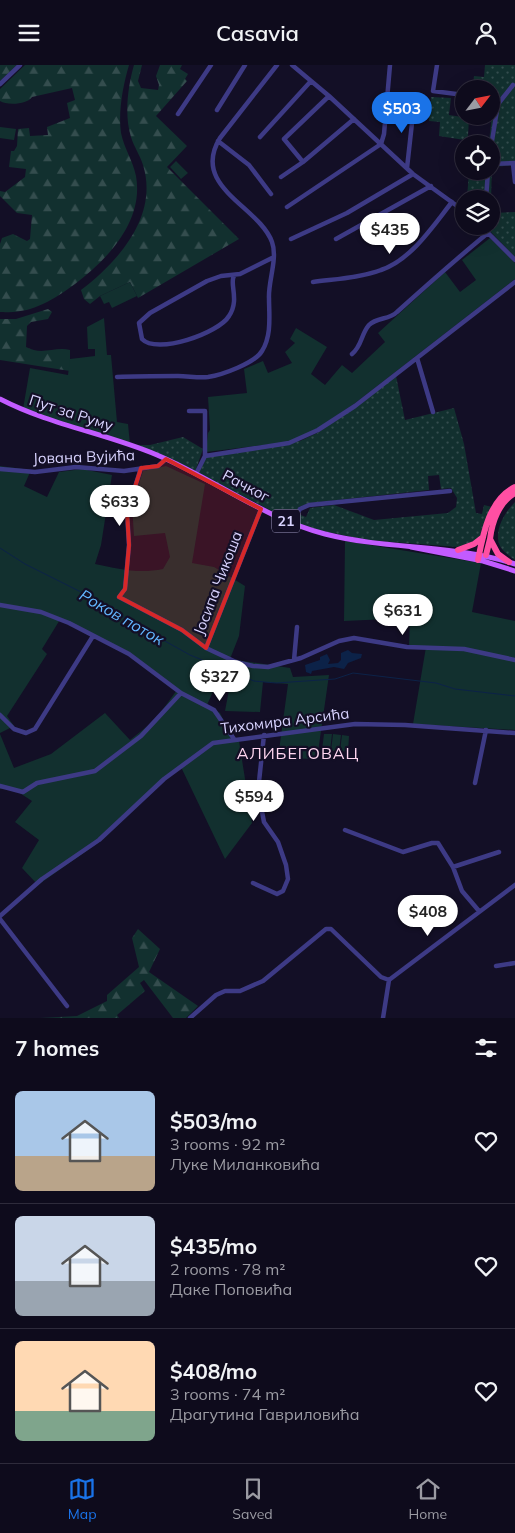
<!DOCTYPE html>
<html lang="en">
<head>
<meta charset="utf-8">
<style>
	:root { --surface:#0e0b1c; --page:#171425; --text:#f1f3f6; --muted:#9b9ba3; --line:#2e2b3b; --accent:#1a73e8 }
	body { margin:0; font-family:Mulish,sans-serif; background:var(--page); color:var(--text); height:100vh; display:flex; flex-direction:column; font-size:19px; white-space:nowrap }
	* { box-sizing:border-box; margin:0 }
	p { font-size:16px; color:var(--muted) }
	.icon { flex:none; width:28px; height:28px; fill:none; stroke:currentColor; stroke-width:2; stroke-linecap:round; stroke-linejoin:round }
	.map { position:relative; height:953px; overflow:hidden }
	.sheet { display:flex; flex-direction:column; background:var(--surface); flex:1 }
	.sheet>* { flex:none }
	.needle { width:32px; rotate:58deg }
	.fabs { position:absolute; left:455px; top:15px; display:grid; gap:10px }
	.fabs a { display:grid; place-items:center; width:45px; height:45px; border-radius:50%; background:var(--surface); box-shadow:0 5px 20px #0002,0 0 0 1px var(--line); font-size:25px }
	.price { position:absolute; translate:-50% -42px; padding:0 11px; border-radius:18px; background:#fff; color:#222; font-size:16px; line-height:32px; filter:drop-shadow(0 1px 2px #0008) }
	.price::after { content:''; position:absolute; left:50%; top:30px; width:15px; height:11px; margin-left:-8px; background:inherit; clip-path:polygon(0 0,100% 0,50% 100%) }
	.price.on { background:var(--accent); color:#fff }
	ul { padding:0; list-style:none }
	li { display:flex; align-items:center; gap:15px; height:125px; padding:0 15px }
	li+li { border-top:1px solid var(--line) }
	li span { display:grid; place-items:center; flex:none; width:140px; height:100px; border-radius:8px; color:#555 }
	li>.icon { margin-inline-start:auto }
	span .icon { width:60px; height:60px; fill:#fffc; stroke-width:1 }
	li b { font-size:21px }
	h2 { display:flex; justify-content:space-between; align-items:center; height:60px; padding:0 15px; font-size:21px }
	header { display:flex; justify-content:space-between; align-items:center; height:65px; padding:0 15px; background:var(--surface); font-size:22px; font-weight:600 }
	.dock { display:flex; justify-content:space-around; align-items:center; height:70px; border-top:1px solid var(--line); background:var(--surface); font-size:14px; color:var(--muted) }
	.dock a { display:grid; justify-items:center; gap:2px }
	.dock .on { color:var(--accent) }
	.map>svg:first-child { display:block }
	.grass { fill:url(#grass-dots) }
	.forest { fill:url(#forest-firs) }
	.garden { fill:#12302f }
	.water { fill:#0c2248 }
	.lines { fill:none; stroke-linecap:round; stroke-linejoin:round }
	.stream { stroke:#0c2248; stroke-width:1 }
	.minor { stroke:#3d3a85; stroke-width:4.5 }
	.major { stroke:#c25bff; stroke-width:5 }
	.highway { stroke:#ff4fa3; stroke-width:6 }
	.marked { fill:#d62828; fill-opacity:0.2; stroke:#d62828; stroke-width:4; stroke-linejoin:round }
	.labels { text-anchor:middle; stroke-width:4.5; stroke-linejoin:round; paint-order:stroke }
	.shield { fill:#130f26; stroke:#9e99be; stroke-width:1 }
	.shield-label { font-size:14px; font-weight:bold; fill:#d9d4ff }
	.street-label { font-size:15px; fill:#d9d4ff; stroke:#130f26 }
	.water-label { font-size:16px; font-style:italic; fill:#62b6ff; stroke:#130f26 }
	.neighbourhood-label { font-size:16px; letter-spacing:1px; fill:#ffd6f0; stroke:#130f26 }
</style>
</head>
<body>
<header><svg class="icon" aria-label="menu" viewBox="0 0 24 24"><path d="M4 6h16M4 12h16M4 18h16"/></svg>Casavia<svg class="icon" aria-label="person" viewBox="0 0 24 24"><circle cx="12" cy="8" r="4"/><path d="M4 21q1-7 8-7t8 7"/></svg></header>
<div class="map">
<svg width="515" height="953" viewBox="0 0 515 953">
	<defs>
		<pattern id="grass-dots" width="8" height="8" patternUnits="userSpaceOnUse" patternTransform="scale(1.25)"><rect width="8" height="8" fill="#12302f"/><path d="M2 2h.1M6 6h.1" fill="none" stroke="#344d4e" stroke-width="1.8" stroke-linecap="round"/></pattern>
		<pattern id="forest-firs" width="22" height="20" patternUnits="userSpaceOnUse" patternTransform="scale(1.25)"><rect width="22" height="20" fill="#12302f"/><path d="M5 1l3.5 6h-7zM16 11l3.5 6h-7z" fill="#344d4e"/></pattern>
	</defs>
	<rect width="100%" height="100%" fill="#130f26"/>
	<path class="grass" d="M485,0H515V100L492,102L491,134H467L469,106H491V79H471V76L439,71L440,57L429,56L431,32L451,33L449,50L469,53L468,71L489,77L493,40L491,24H473L474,11L484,12Z
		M515,147V192L485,161H491V148Z
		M396,311L405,355L454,343L464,379L476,448L482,449L484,440L492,442L479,474L458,482L367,475L313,464L294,457L298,449L306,452L310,443L334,440L374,455L448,448L456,442L457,433L451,423L441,424L439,410L428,411L429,425L310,438L299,442L290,455L198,409L206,390L300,376L319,367Z
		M183,372L203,384L195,407L134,380H150Z
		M515,437V495C510,491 503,487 500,481C493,466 505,447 515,437Z"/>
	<path class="forest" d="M0,0H17L0,16Z
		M25,0H129C123,20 118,47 121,68C124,83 133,96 136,111C144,156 108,194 75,219C53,235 31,249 3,247H0V179L2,173L13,169L27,176L30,174L32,150L17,148L0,131V126L5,127L25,112L26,104L9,102L11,86H14L17,81L18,64L29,63L30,71L48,70L47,62L70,53L67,38L75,35L72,23L32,32C28,39 8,41 0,36V24Z
		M134,0H142L138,16L141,23L158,25L159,20L156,11L160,0H182L180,4L188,9L185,14L187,16L156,51L187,81L167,102L239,174L138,233L130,217L100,231L90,239L84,234L81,225C118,197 159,151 143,100C140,90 134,82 131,72C124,50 128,21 134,0Z
		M0,62L16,64L14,75L0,73Z
		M48,244L52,247L48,254L31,257L27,261L26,282C42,291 55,281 70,285V306L0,295V254H16Z
		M138,864L160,884L149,907L198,941L186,953H173L144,915L140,918L145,926L117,950L119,953H40L77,951L107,936V930L139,902L132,873Z"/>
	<path class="garden" d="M176,96L188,108L181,114L170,102Z
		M490,173L515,198V214L354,339L317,364L289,377L206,387L208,368L210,365L208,332L247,328L244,304L263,296L268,308L292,298L285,287L295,278L290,274L296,263L327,282L311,309L325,320L342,300L352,308L385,277L378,268L445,207L460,227L476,215L462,195Z
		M130,217L137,231L112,243L109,237L104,239L100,231Z
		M104,253L107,290H111L117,357L128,359L130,379L23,344L30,303L68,310L70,294L95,291V284H88L87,262Z
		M0,401L31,405L24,421L47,432L59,407L82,404L112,410L101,480L95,499C118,504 139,509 163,504L170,492L165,468L134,471L132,440L143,406L166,401L205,419L192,498L214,502L245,521L239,571L230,594L290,603L293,612L329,610L317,694L278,693L288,619L263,617L260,647L225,646L231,614L219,613L207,640L220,648L232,673L239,676L252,758L225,794L181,702L152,726L102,775L38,820L22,803L39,775L15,757L32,736L12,723L0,724V669L14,703L51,689L105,648L130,675L155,655L177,625L131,589L61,553L42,584L47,589L7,651L14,661L0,668Z
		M345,476L481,498L472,547L515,556V665L413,659L426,582L409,581L410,553L344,556Z
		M324,669H332L330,686L322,685Z
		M333,669L341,670L339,686H331Z
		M342,670L349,671L348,687L340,686Z"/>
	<path class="water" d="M348,585L352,588L362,589L361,593L348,598L344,604L334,602L312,606L311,609L306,607L305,600L320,595V592L327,589L330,595L328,599L338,598L341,595V588Z"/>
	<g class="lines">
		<path class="stream" d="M0,483L25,499L109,541L129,556L190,590L254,616L276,618L335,614L353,608L436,618L455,624L515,631"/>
		<path class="minor" d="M292,0L329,31L413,109L464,146
			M437,0L433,26L464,30
			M0,19L20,0
			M217,45L245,0
			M178,49L211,0
			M260,72L311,16
			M218,76L249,100L271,129
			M491,82L498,39L513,20
			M303,97L284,74L329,31
			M491,99L515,98
			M513,99L515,117
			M407,103L414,40
			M281,112L303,97L354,54
			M486,134L488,106
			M287,142L381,79L384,69L390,0
			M481,161L515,195
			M291,174L347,148L413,109
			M336,174L431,121
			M234,211C229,218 240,235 229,251C219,268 157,290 142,274L139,258L150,248L207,216L221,211L240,209L272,193
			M313,217C335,214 360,213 381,205C411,195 433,161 452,137
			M352,289C362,281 361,269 369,260C377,252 389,255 397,247C427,220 456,194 488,168
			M417,293L433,347
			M117,312C137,311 157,311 178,311C188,311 198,313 208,312C222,310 255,298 262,286C272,270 269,250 269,233C268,217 278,193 272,177C259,141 190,122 220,73L277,0
			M189,346H205V391
			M141,403L127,447L129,480L125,524L119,532L182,565L206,583L236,597L253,601L268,602L301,593L339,576L354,573L407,582L464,584L515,595
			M0,404L35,407L76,402L124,406L158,401L166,394
			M196,409L205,391L289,378L318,365L355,341L515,217
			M291,458L300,444L309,440L450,426
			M0,540L41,547L69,558L129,589L181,628L214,645L234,674
			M206,583L261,444
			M294,595L297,562
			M0,650L14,664L26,668L35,664L93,571
			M475,718L486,665
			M0,721L23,727L37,718L95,706L141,671L181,628
			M345,765L403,787L432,778H438L453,802L462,826L479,846
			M453,802L499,787
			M253,818L277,829L283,826L288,814L286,800L278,777L264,757L258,726L264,670
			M0,851L42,814L99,775L164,714L213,678L355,659L405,660L515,668
			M0,854L67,941
			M496,901L515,898
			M190,953L216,930L225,926H240L263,916L326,864H331L381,912L389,915
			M383,953L389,915L515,820"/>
		<path class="major" d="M0,334C50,360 105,368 157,390C214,414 264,453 325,469C388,485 453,479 515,499
			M411,482L483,496L515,506"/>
		<path class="highway" d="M458,485L474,479L483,472
			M486,490L490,474
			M478,495C483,469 489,435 515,422
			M509,497L498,489L490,474C492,457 499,437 515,428"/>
	</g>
	<path class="marked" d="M166,394L261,444L206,583L182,565L119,532L125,524L129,480L127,447L141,403L158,401Z"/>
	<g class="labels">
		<rect class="shield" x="272" y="444.5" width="28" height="23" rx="4"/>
		<g class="shield-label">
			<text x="286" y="461">21</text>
		</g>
		<g class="street-label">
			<text transform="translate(71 348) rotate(18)" y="5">Пут за Руму</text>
			<text transform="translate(84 392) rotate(-2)" y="5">Јована Вујића</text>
			<text transform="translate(246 421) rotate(28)" y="5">Рачког</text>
			<text transform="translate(218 518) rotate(-69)" y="5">Јосипа Чикоша</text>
			<text transform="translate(285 656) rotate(-7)" y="5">Тихомира Арсића</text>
		</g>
		<g class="water-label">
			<text transform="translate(122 552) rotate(30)" y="6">Роков поток</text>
		</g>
		<g class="neighbourhood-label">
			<text x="298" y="694">АЛИБЕГОВАЦ</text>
		</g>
	</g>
</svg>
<div class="fabs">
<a><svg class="needle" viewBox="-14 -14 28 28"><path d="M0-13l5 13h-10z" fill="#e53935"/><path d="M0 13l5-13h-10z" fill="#9b9ba3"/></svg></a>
<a><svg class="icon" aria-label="locate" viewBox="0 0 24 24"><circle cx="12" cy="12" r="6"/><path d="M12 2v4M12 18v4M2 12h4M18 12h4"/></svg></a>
<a><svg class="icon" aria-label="layers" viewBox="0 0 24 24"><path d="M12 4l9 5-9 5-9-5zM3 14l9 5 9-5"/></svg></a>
</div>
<b class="price on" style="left:402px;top:69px">$503</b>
<b class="price" style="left:390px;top:190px">$435</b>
<b class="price" style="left:120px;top:462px">$633</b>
<b class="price" style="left:403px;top:571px">$631</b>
<b class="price" style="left:220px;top:637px">$327</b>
<b class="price" style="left:254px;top:757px">$594</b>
<b class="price" style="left:428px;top:872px">$408</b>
</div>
<section class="sheet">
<h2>7 homes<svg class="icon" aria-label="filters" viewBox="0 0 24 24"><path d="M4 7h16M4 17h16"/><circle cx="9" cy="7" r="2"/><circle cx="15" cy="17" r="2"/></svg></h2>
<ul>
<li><span style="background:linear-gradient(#a9c7e8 65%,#b9a48a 0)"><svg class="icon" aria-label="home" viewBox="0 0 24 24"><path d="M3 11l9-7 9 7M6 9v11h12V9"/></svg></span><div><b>$503/mo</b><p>3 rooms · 92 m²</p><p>Луке Миланковића</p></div><svg class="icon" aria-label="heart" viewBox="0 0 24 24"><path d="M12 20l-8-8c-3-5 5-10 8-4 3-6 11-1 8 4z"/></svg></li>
<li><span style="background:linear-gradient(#c9d6e8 65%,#9aa5b1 0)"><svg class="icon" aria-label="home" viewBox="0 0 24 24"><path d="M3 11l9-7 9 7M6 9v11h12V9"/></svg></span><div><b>$435/mo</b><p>2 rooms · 78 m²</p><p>Даке Поповића</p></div><svg class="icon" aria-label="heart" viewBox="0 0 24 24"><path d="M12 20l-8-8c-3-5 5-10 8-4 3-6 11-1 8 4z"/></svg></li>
<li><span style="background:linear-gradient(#ffd9b3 70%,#7fa58c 0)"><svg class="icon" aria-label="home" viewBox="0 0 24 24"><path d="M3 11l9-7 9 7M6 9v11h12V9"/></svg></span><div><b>$408/mo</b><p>3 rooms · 74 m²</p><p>Драгутина Гавриловића</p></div><svg class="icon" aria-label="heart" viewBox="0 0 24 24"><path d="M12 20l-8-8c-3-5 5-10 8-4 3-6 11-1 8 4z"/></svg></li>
</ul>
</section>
<nav class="dock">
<a class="on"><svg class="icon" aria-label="map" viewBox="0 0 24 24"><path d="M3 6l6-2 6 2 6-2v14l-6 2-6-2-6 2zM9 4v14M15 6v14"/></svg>Map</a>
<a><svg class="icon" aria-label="saved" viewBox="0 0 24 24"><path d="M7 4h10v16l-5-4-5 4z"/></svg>Saved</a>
<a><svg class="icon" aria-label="home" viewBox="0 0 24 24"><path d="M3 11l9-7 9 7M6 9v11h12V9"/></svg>Home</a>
</nav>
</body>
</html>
